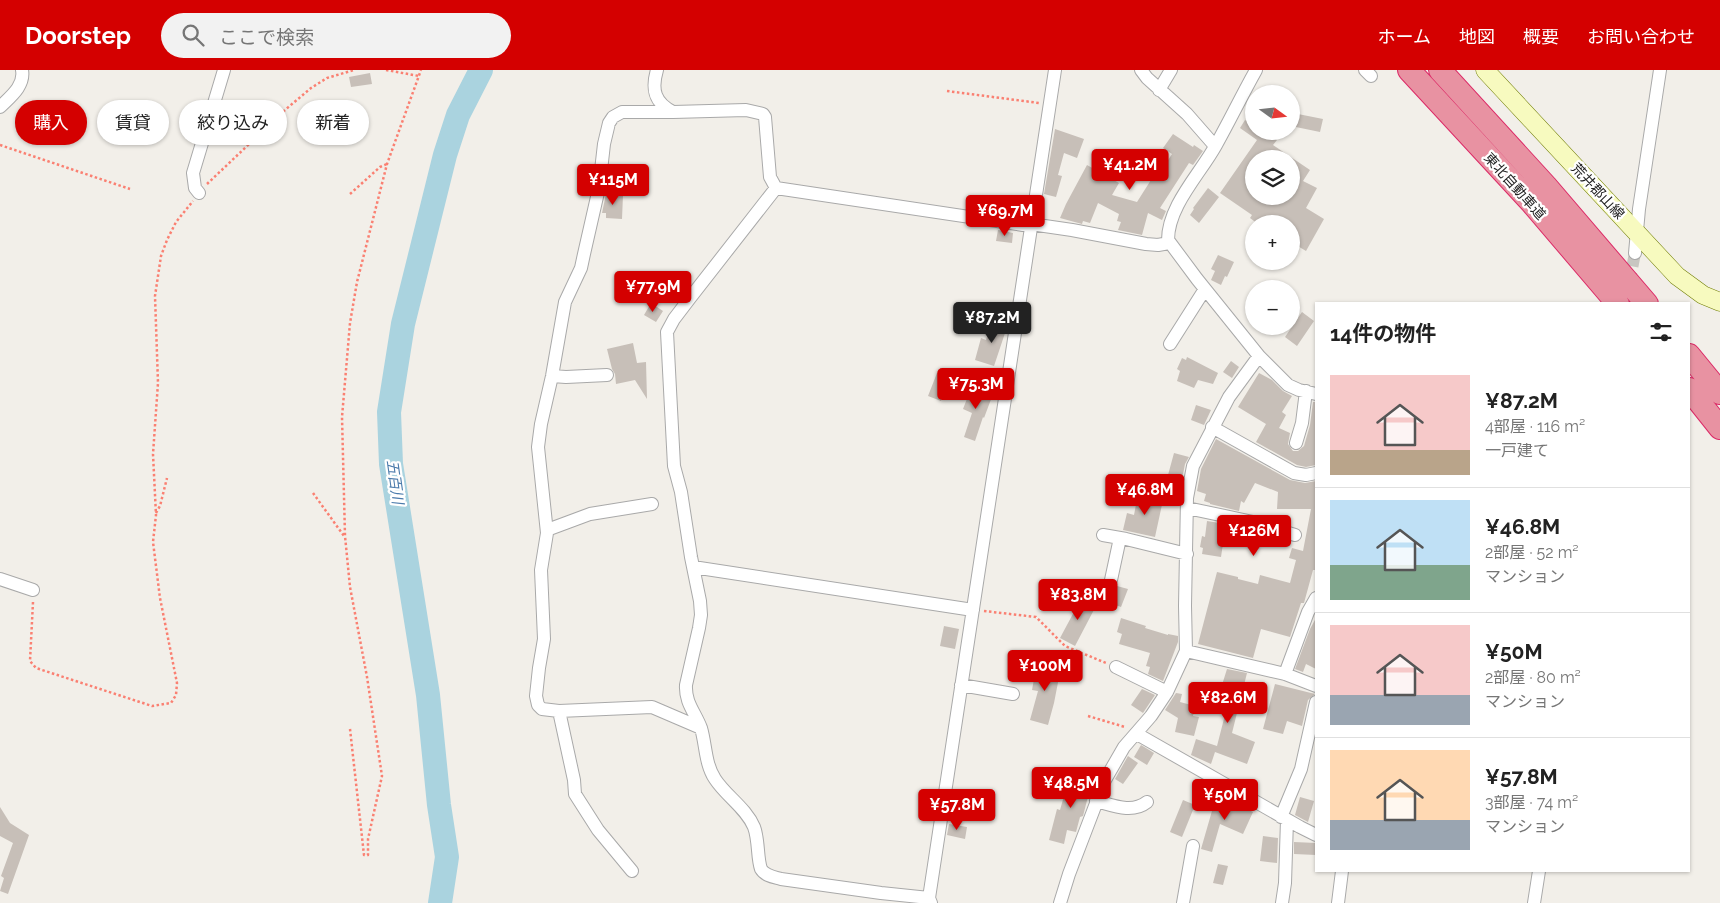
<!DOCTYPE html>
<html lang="ja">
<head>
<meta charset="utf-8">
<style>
	:root { --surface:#fff; --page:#f2f2f2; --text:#222; --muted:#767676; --line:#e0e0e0; --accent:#d40000 }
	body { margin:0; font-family:Raleway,"Noto Sans JP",sans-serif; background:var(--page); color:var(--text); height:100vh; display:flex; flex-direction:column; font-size:19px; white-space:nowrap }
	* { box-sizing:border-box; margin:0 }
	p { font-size:16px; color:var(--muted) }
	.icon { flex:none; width:28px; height:28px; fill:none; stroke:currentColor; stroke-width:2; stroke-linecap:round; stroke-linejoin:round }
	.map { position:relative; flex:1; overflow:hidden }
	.sheet { position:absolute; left:1315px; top:232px; width:375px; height:570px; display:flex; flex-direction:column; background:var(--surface); border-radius:0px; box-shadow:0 1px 4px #0004 }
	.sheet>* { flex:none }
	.hud { position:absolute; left:15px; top:30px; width:475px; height:45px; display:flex; gap:10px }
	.needle { width:32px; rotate:105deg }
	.controls { position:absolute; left:1245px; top:15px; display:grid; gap:10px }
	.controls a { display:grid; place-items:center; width:55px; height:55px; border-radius:50%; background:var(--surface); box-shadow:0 1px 4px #0004; font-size:25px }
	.price { position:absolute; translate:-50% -42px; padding:0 11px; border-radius:5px; background:var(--accent); color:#fff; font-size:16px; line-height:32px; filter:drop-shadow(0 1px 2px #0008) }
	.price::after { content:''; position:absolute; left:50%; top:30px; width:15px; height:11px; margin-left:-8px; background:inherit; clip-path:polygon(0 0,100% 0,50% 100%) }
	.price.active { background:#222; color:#fff }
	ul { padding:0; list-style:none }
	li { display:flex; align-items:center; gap:15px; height:125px; padding:0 15px }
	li+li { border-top:1px solid var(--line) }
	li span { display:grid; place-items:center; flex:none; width:140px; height:100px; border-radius:0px; color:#555 }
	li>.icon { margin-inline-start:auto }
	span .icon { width:60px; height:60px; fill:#fffc; stroke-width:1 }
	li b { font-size:21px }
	h2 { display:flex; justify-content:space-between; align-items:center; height:60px; padding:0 15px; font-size:21px }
	.pill { padding:0 18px; border-radius:22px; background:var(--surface); box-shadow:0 1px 4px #0004; font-size:18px; line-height:45px }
	.pill.active { background:var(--accent); color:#fff }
	header { display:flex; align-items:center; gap:30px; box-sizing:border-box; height:70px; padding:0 25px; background:var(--accent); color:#fff }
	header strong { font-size:24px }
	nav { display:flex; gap:28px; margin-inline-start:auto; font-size:18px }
	.search { width:350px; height:45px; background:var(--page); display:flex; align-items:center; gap:12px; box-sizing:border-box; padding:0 18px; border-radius:28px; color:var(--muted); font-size:19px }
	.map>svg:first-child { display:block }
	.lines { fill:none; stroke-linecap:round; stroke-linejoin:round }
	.river { stroke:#aad3df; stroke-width:24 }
	.building { fill:#c7bfb8; fill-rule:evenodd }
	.street-tunnel { stroke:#c8c6c1; stroke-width:12; stroke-dasharray:12 6; stroke-linecap:butt }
	.street-casing { stroke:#a9a9a9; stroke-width:14 }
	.secondary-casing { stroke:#707d05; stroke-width:19 }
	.highway-casing { stroke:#dc2a67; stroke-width:24 }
	.path { stroke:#fa8072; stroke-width:2.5; stroke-dasharray:2.5 2.5; stroke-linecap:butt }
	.street { stroke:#fff; stroke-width:12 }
	.secondary { stroke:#f7fabf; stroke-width:18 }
	.highway { stroke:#e892a2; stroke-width:22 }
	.labels { text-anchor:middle; stroke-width:4.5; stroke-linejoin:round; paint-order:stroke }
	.street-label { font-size:14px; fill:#222; stroke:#fff }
	.water-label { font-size:15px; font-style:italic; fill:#4a7aab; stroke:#fff }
</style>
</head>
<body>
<header>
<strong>Doorstep</strong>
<div class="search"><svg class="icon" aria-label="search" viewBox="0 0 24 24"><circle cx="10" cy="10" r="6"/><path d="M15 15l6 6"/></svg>ここで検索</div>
<nav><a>ホーム</a><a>地図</a><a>概要</a><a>お問い合わせ</a></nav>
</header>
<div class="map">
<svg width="1720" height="833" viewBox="0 0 1720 833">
	<rect width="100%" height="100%" fill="#f2efe9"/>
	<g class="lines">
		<path class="river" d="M440,833L447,787L439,735L428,625L391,394L389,342L403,254L445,85L458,45L481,0"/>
	</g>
	<path class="building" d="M370,3L372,14L351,17L349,7Z
		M1293,43L1323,49L1320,62L1291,56Z
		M1245,50L1254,55V61H1263L1277,70L1273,75L1310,100L1303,111L1317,118L1306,138L1324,149L1306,181L1291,172V154H1258L1250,148L1252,145L1220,123L1257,70L1240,58ZM1254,89H1291V126H1254Z
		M1055,59L1084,69L1077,88L1064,83L1058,105L1062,106L1056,127L1044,124Z
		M1173,64L1193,77L1194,75L1203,81L1193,95L1189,93L1160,138L1166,141L1162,150L1148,143L1142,165L1118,160L1121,152L1117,151L1119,144L1098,133L1090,153L1083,151L1082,154L1060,148L1066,134L1087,95L1119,113L1112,125L1137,132L1156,102L1159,104L1172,84L1163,78Z
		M1208,118L1219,127L1199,153L1190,145L1194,139L1193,138Z
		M606,124L623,125L622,149L606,148V143H602Z
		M998,160L1013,163L1012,173L996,171Z
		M1218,185L1234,192L1227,207L1225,206L1221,215L1211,210L1215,201L1211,199Z
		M651,233L663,241L656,252L644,245Z
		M1302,242L1314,251L1297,276L1285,267Z
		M992,250L1008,254L994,296L975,290L981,268L986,270Z
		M633,273L637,293L646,292L647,329L635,310L616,314L615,304L612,299L607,279Z
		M1187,287L1218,303L1213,314L1198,310L1194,318L1177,311L1180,301L1177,299L1182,288L1186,290Z
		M1231,291L1239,297L1232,308L1223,302Z
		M937,303L950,308L941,331L928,326Z
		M1259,303L1272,310L1283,321L1292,326L1282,342L1286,345L1279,358L1290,363L1288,374L1293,381H1298L1304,376L1310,355L1313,332H1316V395L1306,397L1297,395L1256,372L1266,354L1238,337Z
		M972,316L993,324L984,348L983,347L975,371L964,367L972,343L963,339Z
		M1196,335L1211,340L1204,355L1191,350Z
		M1216,369L1290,410L1305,413L1316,411L1315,500H1313L1304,533H1301L1290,567L1261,559L1253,588L1198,574L1217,502L1238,507V509L1258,514L1260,505L1290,513L1296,490L1289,488L1292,478L1303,481L1311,439H1277L1278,422L1255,413L1244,433L1241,431L1239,441L1210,434V433L1204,431L1206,424L1197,421L1201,399Z
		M1174,383L1189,387L1185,394L1180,420L1165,416Z
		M1138,424L1163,430L1155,467L1123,460L1127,443L1134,445Z
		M1207,451L1226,454L1221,487L1202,484L1203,478L1200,477L1202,466L1205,467Z
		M1117,516L1128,519L1121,537L1110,533Z
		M1082,527L1097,534L1075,576L1060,568Z
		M1121,548L1146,556L1145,558L1168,565V564L1178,566V572L1163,611L1148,604L1150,597L1146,596L1150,583L1119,574L1122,564L1117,562Z
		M1316,548V599L1306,594L1303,602L1295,599L1310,559Z
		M944,556L959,559L955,579L940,576Z
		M1037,593L1061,597L1054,633L1048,655L1030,650L1038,621L1032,620Z
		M1227,599L1247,603L1232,663L1255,672L1247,694L1215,682L1211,694L1191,685L1196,669L1217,676L1227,637L1216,634Z
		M1275,614L1315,624L1308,630L1302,656L1287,651L1283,664L1263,659Z
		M1142,619L1155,625L1143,643L1131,635Z
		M1176,623L1182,624L1180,632L1195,636L1193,646L1199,647L1194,666L1175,662L1178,648L1165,640Z
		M1141,675L1154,683L1147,695L1134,687Z
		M1128,686L1138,693L1123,714L1115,709Z
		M1070,705L1092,711L1083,746L1080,747L1076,762L1067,760L1064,774L1049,770L1057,739L1060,740Z
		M1216,727L1227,730L1253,742L1243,764L1220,754L1212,782L1201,779Z
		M1300,727L1314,731L1308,752L1295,745Z
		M1183,730L1195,735L1182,767L1170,762Z
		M0,737L10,753L29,765L8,824L0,821L4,808L1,806L13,773L0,766Z
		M949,754L967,757L965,769L947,765Z
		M1263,766L1278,768L1277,793L1260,791Z
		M1294,772L1316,773V785L1294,784Z
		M1218,794L1228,796L1223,815L1213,813Z"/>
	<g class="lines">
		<path class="street-tunnel" d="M1629,214L1635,183"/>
		<g class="street-casing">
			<path id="street" d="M657,0C651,20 655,33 673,42L746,40L763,44L765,47L770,107L776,118
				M1141,0L1147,8L1187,44L1215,76
				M1256,0C1242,25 1230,50 1216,75C1200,104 1168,136 1168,170L1197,209L1259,286L1288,315L1299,320L1316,324
				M1365,0L1371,6
				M1159,20L1171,0
				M0,37C10,27 25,16 22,0
				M673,42H622L613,47L609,53L604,74L599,118L584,184L581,198L565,232L552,306L541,354L538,377L547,463L541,500L544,569L539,598L536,626L538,635L542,639L559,641L652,637L701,658
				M199,123L195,118L193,103L224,0
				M1635,183L1639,139L1660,0
				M1170,274L1205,219
				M1259,286L1229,327L1193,396L1187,428L1185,536L1186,581L1285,604L1316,616
				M552,306L566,307L607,305
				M1212,357L1294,403L1306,405L1316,403
				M1296,373L1302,353L1306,321
				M1187,438L1253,452L1295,465
				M547,460L590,444L652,434
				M1103,465L1126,469L1187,484
				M693,497L973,540
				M0,509L33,520
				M1111,510L1120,468
				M1116,597L1167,622
				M1285,604L1308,542L1316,528
				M961,615L1013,624
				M559,641L574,710L575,724L598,760L632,801
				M1137,664L1300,757L1316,765
				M1096,731C1112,735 1132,744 1147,732
				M1281,747L1301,699L1316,632
				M929,828L881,823L781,809C774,807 765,806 761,799C757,788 759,770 754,757C746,738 726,726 715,709C705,694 706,675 701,658C695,642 685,633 686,615L699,558L701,545L700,531L691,487L681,422L674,396L667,262L674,249L690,228L776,118L1023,155L1031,154L1072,160L1146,174L1158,175L1169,173
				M931,833L929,828L1055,0
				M1060,833L1069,804L1105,710L1124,677L1151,646L1167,622L1186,581
				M1183,833L1193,776
				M1282,833L1285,813L1287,750
				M1338,833L1342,801
				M1534,833L1539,801"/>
		</g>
		<g class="secondary-casing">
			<path id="secondary" d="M1485,0L1677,206L1703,225L1720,232"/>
		</g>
		<g class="highway-casing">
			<path id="highway" d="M1409,0L1531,132L1618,234
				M1440,0L1546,116L1647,234
				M1689,285L1720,323
				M1689,319L1720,358"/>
		</g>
		<path class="path" d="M386,0L419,6
			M947,21L1039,33
			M0,75L130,119
			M207,114L285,40L311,18L327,8L354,0
			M350,124L380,97L387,94
			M313,423L344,466
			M156,443L160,436L167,408
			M33,532L30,591L36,598L152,636L171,633L176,625L177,613L160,528L153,472L156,445L153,384L158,313L155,226L161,186L167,170L176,152L193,131
			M984,541L1036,547L1065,576L1106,593
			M1088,646L1125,657
			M350,659L364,785H368V769L382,706L367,607L350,517L345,466L342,347L350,253L357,212L387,94L421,0"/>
		<use href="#street" class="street"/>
		<use href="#secondary" class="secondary"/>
		<use href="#highway" class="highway"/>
	</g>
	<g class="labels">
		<g class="street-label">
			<text transform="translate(1515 116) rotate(48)" y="5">東北自動車道</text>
			<text transform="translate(1598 121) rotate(47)" y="5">荒井郡山線</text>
		</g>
		<g class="water-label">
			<text transform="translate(395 412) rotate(82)" y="5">五百川</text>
		</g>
	</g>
</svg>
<div class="controls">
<a><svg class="needle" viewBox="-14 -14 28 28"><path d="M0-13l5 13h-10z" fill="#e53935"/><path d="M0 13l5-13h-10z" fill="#767676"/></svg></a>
<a><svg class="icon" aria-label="layers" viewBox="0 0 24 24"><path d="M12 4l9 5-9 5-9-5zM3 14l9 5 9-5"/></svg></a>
<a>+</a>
<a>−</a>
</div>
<b class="price" style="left:1130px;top:121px">¥41.2M</b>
<b class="price" style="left:613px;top:136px">¥115M</b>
<b class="price" style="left:1005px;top:167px">¥69.7M</b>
<b class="price" style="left:653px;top:243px">¥77.9M</b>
<b class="price active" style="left:992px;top:274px">¥87.2M</b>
<b class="price" style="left:976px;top:340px">¥75.3M</b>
<b class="price" style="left:1145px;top:446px">¥46.8M</b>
<b class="price" style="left:1254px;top:487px">¥126M</b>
<b class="price" style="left:1078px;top:551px">¥83.8M</b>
<b class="price" style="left:1045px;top:622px">¥100M</b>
<b class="price" style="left:1228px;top:654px">¥82.6M</b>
<b class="price" style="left:1071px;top:739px">¥48.5M</b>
<b class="price" style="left:1225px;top:751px">¥50M</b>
<b class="price" style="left:957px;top:761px">¥57.8M</b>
<div class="hud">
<a class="pill active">購入</a>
<a class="pill">賃貸</a>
<a class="pill">絞り込み</a>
<a class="pill">新着</a>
</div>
<section class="sheet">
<h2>14件の物件<svg class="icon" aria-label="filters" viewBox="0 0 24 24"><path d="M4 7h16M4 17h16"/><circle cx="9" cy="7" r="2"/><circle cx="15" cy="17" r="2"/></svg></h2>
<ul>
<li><span style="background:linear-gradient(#f6c9c9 75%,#b9a48a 0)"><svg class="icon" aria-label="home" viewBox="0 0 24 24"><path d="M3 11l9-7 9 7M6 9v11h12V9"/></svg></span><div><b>¥87.2M</b><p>4部屋 · 116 m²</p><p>一戸建て</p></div></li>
<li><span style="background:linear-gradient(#bfe0f5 65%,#7fa58c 0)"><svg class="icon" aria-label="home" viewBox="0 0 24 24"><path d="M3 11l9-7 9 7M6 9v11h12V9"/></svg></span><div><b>¥46.8M</b><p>2部屋 · 52 m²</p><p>マンション</p></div></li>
<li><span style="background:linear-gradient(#f6c9c9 70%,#9aa5b1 0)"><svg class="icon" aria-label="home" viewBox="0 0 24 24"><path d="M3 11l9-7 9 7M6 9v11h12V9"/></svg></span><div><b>¥50M</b><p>2部屋 · 80 m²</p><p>マンション</p></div></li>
<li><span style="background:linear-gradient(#ffd9b3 70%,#9aa5b1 0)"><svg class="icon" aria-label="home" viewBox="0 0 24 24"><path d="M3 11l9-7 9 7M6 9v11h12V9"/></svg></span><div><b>¥57.8M</b><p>3部屋 · 74 m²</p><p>マンション</p></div></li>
</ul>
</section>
</div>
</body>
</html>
